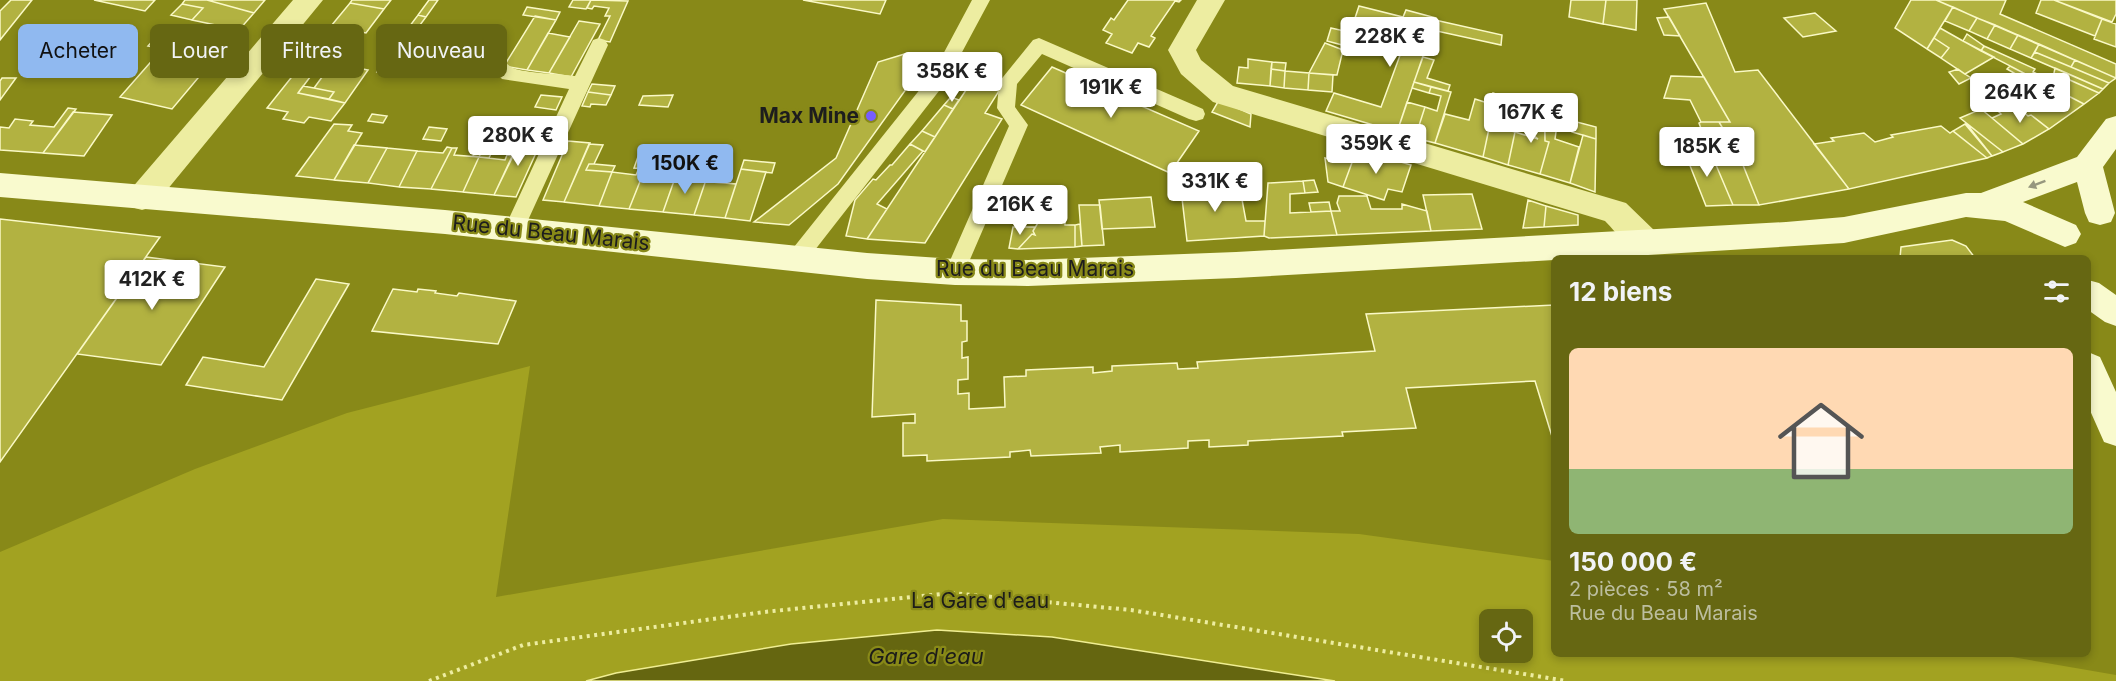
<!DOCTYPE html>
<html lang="fr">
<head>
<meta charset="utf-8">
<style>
	:root { --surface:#666712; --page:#6c6d1b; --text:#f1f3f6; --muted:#bcbe9f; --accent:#90b9f0 }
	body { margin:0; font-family:Inter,sans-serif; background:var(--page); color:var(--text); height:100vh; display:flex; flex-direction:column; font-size:22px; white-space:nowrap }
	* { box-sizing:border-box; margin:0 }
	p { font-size:20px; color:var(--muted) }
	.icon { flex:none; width:33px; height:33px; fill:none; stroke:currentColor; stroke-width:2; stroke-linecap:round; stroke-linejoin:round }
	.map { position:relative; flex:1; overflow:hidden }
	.drawer { position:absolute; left:1551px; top:255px; width:540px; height:402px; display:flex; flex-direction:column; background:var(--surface); border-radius:9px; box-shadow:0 3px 9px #0003 }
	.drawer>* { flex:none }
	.hud { position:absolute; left:18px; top:24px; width:570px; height:54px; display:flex; gap:12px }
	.fabs { position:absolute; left:1479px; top:609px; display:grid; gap:12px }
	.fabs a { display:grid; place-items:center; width:54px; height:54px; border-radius:9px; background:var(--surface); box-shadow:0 3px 9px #0003; font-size:30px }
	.price { position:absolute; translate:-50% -51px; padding:0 14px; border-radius:6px; background:#fff; color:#222; font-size:20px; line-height:39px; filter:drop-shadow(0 2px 3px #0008) }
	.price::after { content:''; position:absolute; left:50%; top:36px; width:18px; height:14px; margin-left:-9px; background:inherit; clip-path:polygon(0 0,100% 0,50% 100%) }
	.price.active { background:var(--accent); color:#111 }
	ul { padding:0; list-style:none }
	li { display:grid; align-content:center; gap:12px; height:318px; padding:0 18px }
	li span { display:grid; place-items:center; height:186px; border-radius:9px; color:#555 }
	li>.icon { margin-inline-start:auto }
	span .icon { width:108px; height:108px; fill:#fffc; stroke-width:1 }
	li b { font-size:26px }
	h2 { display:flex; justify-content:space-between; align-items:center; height:72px; padding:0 18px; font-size:26px }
	.chip { padding:0 21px; border-radius:9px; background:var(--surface); box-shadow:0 3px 9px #0003; font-size:21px; line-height:54px }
	.chip.active { background:var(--accent); color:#111 }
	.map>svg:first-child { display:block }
	.green { fill:#a2a221; fill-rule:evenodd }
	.water { fill:#656610; stroke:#f0ee93; stroke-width:1.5 }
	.building { fill:#b2b241; stroke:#faf9c6; stroke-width:1.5 }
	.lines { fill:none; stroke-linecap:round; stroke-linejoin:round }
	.path { stroke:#ededa1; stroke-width:4; stroke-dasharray:3 4.5; stroke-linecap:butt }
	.lane { fill:#ededa1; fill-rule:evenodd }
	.street { fill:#ededa1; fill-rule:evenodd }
	.secondary { fill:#f9face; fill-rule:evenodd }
	.oneway { fill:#96977e }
	.poi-dot { fill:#775dff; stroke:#888918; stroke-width:2 }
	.labels { text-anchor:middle; stroke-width:4.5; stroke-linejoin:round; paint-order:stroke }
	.poi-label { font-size:21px; font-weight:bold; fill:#1d1d1d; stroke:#888918; text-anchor:end }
	.street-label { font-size:21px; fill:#1d1d1d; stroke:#888918 }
	.park-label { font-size:21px; fill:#1d1d1a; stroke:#888918 }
	.water-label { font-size:22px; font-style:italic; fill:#1c1c19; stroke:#888918 }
</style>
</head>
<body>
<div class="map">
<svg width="2116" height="681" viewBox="0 0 2116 681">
	<rect width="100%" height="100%" fill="#888918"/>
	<path class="green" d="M530,366L496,597L943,519L1359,534L1554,561V654H1995L2116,675V681H0V552L195,469L347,413ZM1490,620H1522V652H1490Z"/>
	<path class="water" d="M937,630L1052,637L1335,681H586L616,673L791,644Z"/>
	<path class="building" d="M11,0H32L0,40V11Z
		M94,0H155L145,11Z
		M185,0H207L254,13L239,30L192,20L203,8L182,4Z
		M207,0H265L254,13Z
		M352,0H391L384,9L350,3Z
		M429,0H438L426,17L418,15Z
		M573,0H591L586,9L569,7Z
		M591,0L628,1L610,42L598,40L610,16H605L609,8L594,6L592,9L587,8Z
		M803,0H886L880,14Z
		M1128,0H1181L1179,2L1175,1L1151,36L1155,38L1149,47L1138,43L1132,53L1106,43L1112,34L1103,30L1111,18L1114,20Z
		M1571,0H1606L1603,24L1569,17Z
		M1606,0H1637L1636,30L1603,24Z
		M1911,0H1936L1953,7L1927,49L1895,28Z
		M1936,0H2006L2000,14L2116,64V78Z
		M2041,0H2054L2102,19L2095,36L2036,13Z
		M2054,0H2116V14L2112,22Z
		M350,3L384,9L366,33L331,26Z
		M1706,3L1735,72L1758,70L1849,189L1759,205L1739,155L1749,156L1734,129H1723L1719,122H1730L1664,9Z
		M182,4L203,8L192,20L171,15Z
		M1359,6L1403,17L1406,10L1436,18L1397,132L1326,111L1334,93L1381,107L1406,39L1353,24Z
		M527,7L560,12L556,20L523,15Z
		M1953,7L1977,18L1969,31L1945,21Z
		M1815,13L1836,31L1803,37L1784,18Z
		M418,15L426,17L408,41L400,39Z
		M535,16L556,20L527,70L504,66Z
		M1669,17L1680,36L1664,35L1657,18Z
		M1977,18L1995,25L1987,39L1969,31Z
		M2102,19L2116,24V47L2094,39Z
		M1435,20L1502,35L1501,45L1432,30Z
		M579,21L600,24L571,77L549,73Z
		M220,25L239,30L214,59L148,46L156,37L189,43L197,34L211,36Z
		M1995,25L2018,35L2010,49L1987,39Z
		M331,26L357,31L347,44L321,39Z
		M1331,28L1349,32L1346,46L1327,41Z
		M1940,28L1963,41L1994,57L1965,74L1941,58L1949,48L1934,38Z
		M548,33L570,37L549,73L527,70Z
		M1967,34L1984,46L1981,51L1963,41Z
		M2018,35L2039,44L2031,58L2010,49Z
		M1934,38L1949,48L1941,58L1927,49Z
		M321,39L347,44L339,54L314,49Z
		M1325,43L1343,50L1337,75L1309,73Z
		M2039,44L2075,60L2071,67L2035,52Z
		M1984,46L2035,69L2033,72L2049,80L2054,73L2099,93L2084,104L1981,51Z
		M163,48L214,59L172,109L120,97Z
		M314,49L329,52L298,93L345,103L331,121L309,117L304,123L283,119L288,112L267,108Z
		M329,52L339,54L331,65L321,63Z
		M2035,52L2071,67L2109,83L2103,89L2031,58Z
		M908,53L917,74L838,184L789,225L754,222L836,158L878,62Z
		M1423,57L1434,60L1427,78L1450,85L1448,91L1414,82Z
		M1248,59L1272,62L1270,86L1237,83L1239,67L1248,68Z
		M2075,60L2116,78L2109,83L2071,67Z
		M1272,62L1286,63L1285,71L1271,69Z
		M337,64L368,70L345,103L329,99L334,92L314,88L331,65Z
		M382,64L400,68L395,75L377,72Z
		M2010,66L2084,104L2049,129L2031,115L2028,116L2013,103L2027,95L2005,78L2014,73L2007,69Z
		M1052,67L1199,131L1170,173L1021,105Z
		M2055,68L2103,89L2099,93L2054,73Z
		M1271,69L1285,71L1284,88L1270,86Z
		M1958,69L1965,74L1971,78L1959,84L1949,72Z
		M1285,71L1309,73L1308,90L1284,88Z
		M1309,73L1333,75L1332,92L1308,90Z
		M1671,76L1704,77L1730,122H1701L1690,100L1664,98Z
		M2,78H16L0,100V81Z
		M972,81L999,91L985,113L1002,119L925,243L867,239Z
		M1414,82L1431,87L1429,93L1412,88Z
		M592,84L615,86L611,95L588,92Z
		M303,86L314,88L334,92L329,99L298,93Z
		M1431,87L1451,92L1435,143L1415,138L1425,107L1437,111L1441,96L1429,93Z
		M588,92L611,95L606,105L591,104L590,107L582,106Z
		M1493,93L1502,96L1500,128L1515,132L1508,165L1483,157L1495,100L1492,99Z
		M541,95L562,97L556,110L535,107Z
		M673,95L668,107L639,105L643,96Z
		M951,97L959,100L953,109L944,105Z
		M1475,99L1494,105L1483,157L1435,143L1445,114L1469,120Z
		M1219,100L1251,114L1250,127L1212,112Z
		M1407,102L1425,107L1415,138L1397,132Z
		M1538,103L1544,104L1545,141L1549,142L1540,174L1508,165L1515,132L1538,139L1531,133L1530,109L1538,107Z
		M2013,103L2028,116L2031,115L2049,129L2023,144L1992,118L2001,114L1998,111Z
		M944,105L953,109L935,137L922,131Z
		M68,108L76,109L43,153L0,150V127L9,128L15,119L33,121L30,125L54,127Z
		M1981,109L1992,118L2023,144L2003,152L1960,118Z
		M73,112L112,115L84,156L43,153Z
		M372,114L387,116L383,123L368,121Z
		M1545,114L1558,118L1555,139L1579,147L1570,183L1540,174L1549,142L1545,141Z
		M1573,121L1596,127V139L1572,132Z
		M1701,122H1719L1739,155L1759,205H1733L1716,165L1727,164L1715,137H1721L1720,134H1703L1699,123Z
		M1966,123L2003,152L1992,156Z
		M334,124L352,125L348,131L362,133L334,180L296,176Z
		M1965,124L1992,156L1987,158L1953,131Z
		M1941,126L1950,133L1953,131L1987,158L1849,189L1814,144L1834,141L1831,138L1864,133L1875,142L1893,137L1891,135Z
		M429,127L447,129L441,141L423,139Z
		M524,131H529L525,141L541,142L516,197L494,195Z
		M922,131L935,137L925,152L910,144Z
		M491,133L507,135L502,147H494L489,158L479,157Z
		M1583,135L1596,139L1595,192L1570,183Z
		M481,139L488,140L479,157L473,156Z
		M568,141L590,143L564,202L543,200Z
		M1688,143H1698L1707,165H1716L1733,205L1706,206L1685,153Z
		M589,144L603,145L594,164H589L586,170L612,172L599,206L564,202Z
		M910,144L923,151L877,204L887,209L867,239L846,236L855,200L873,179L876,180L890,165H892Z
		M354,145L387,148L368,183L334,180Z
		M1341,145L1357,149L1343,187L1328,182L1325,158L1334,160Z
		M447,147L452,148L431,189L399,187L417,151L443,153Z
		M387,148L417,151L399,187L368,183Z
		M452,148H457L454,155L479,157L463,192L431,189Z
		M1357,149L1411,165L1402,192L1388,189L1384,200L1343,187Z
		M640,151L651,152L645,169L634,168Z
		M507,155L513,156L494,195L463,192L479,157L505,160Z
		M744,160L775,163L772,173L741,169Z
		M589,164H594L615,166L612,172L586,170Z
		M1197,164L1202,195L1241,194L1246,221H1265L1264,236L1187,241L1180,181Z
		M639,168L645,169L629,209L599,206L612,172L636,175Z
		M645,169H652L650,176L675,178L663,212L629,209Z
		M741,169L766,172L750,221L725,218Z
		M699,173L708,174L694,215L663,212L675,178L697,180Z
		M708,174L714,175L712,182L736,184L725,218L694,215Z
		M1209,180L1211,195H1202L1199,181Z
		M1314,180L1318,192L1305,193L1303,181Z
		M1303,181L1305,193L1290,194V213L1331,211L1337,235L1269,238L1264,236L1268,183Z
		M1472,194L1482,229L1431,231L1423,195Z
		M1339,196H1367L1371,209H1402V204L1427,211L1431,231L1337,235L1331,211H1340L1337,203Z
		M1151,197L1155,227L1102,229L1099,200Z
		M1528,200L1546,206L1544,227L1523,228Z
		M1051,201H1063L1065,225H1075V247L1018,249L1032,234L1035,235L1033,231L1045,211H1052Z
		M1329,202L1331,211L1311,212L1309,203Z
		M1079,205H1100L1104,245L1082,246Z
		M1546,206L1578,215V225L1544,227Z
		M0,219L160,237L0,462Z
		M1080,224L1082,246L1075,247V225Z
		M1013,227H1035L1033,231L1035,235L1032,234L1018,249L1009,248Z
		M1952,240L1966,246L1975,258H1900L1901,247Z
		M146,257L225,267L161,365L77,354Z
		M316,279L349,284L282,400L186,385L203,357L264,367Z
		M393,289L417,292L418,289L436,291L435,293L457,296L459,293L516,301L498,344L372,331Z
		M876,300L961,305V321H967V341L962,342V358L968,357V379L958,380V394L969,393V409L1005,407L1004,377L1026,376V370L1093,367V373L1112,371V366L1177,363L1178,369L1198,368L1197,362L1375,351L1366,314L1554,305V443L1535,381L1406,388L1416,428L1342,432L1343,436L1248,441V445L1209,447V440L1188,441V448L1120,452V445L1100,447L1101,453L1031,456L1030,450L1010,452V457L927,461V455L903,456V423H915V414L872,417Z"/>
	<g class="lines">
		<path class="path" d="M429,681L523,645L764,612L951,593L1131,610L1567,681"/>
		<path class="lane" d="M972,0H990L946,82L804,264L797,266L790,264L787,258L790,252L933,73Z
			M599,38L605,40L608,45L524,229L521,235L514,237L507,235L504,229L569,89L502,79L483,59L486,54C501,50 502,63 513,68C525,73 561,74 575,76L593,40Z
			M1039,38L1203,109L1205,114L1203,119L1196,121L1189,119L1042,54L1017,84L1015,107L1028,125L962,278L955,280L948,278L945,272L1009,126L997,108L999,82L1033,40Z"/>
		<path class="street" d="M293,0H323L153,207L142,210L131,207L127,198L131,189Z
			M1197,0H1225L1196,50L1201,60L1233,86L1626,203L1657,233L1662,242L1657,251C1634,259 1620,236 1605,221L1213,102L1181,74L1168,50Z"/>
		<path class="secondary" d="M2116,116V149L2103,167L2115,213L2111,222L2100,225L2089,222L2085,213L2077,182L2023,202L2076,225L2081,234L2076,243L2065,247L2005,221L1966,217L1844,243L1599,258H1554V260L1236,278L1028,286L955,285L867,279L445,234L0,197V173L445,210L867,253L955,259L1028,260L1236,252L1786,222L1844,217L1966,193H1981L2077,157L2106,119Z
			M2088,280L2099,283L2116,295V326L2105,322L2088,310Z
			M2088,352L2100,357L2116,392V446L2104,442L2088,406Z"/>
	</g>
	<defs><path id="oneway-solid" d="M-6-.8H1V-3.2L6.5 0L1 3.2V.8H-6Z" transform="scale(1.5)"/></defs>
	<use class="oneway" href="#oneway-solid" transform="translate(2037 184) rotate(159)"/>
	<circle class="poi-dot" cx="871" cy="116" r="6"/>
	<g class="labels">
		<g class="poi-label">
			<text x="859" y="123">Max Mine</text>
		</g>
		<g class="street-label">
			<text transform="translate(551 233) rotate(6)" y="7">Rue du Beau Marais</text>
			<text x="1035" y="276">Rue du Beau Marais</text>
		</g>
		<g class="park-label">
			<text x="980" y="608">La Gare d'eau</text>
		</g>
		<g class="water-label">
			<text x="926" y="664">Gare d'eau</text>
		</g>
	</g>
</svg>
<div class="fabs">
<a><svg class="icon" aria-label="locate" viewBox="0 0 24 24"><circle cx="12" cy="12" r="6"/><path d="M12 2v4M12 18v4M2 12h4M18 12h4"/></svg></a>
</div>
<b class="price" style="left:1390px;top:68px">228K €</b>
<b class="price" style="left:952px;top:103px">358K €</b>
<b class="price" style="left:1111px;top:119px">191K €</b>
<b class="price" style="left:2020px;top:124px">264K €</b>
<b class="price" style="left:1531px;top:144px">167K €</b>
<b class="price" style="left:518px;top:167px">280K €</b>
<b class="price" style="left:1376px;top:175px">359K €</b>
<b class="price" style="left:1707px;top:178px">185K €</b>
<b class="price active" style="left:685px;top:195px">150K €</b>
<b class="price" style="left:1215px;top:213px">331K €</b>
<b class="price" style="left:1020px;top:236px">216K €</b>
<b class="price" style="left:152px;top:311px">412K €</b>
<div class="hud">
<a class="chip active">Acheter</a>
<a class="chip">Louer</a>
<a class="chip">Filtres</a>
<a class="chip">Nouveau</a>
</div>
<section class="drawer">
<h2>12 biens<svg class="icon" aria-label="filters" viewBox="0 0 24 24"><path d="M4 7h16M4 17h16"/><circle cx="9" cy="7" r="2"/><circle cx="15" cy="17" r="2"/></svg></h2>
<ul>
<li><span style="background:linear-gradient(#ffd9b3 65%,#8fb573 0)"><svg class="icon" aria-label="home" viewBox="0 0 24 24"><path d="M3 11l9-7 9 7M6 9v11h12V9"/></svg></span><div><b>150 000 €</b><p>2 pièces · 58 m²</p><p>Rue du Beau Marais</p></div></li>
</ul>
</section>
</div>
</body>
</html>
